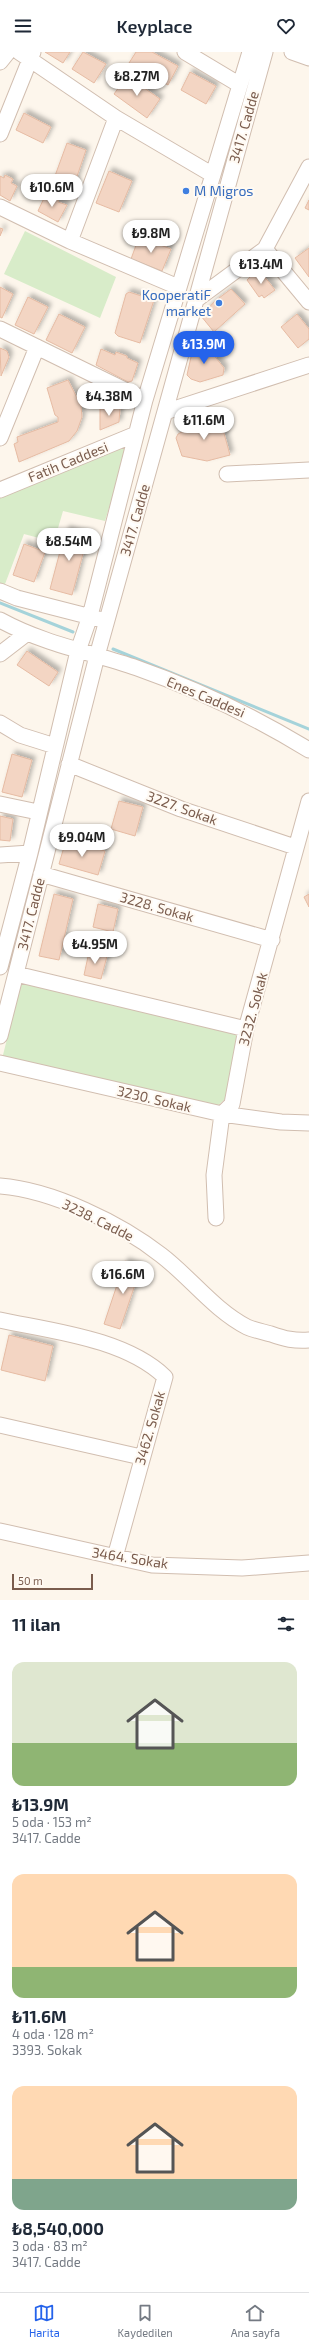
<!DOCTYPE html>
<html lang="tr">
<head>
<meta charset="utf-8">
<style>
	:root { --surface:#fff; --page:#f2f2f3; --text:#1f2937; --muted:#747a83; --line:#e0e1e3; --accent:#2563eb }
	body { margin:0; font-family:"Exo 2",sans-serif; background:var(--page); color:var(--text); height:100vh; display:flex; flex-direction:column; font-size:15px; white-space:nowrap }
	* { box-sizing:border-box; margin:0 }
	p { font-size:13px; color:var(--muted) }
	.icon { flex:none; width:22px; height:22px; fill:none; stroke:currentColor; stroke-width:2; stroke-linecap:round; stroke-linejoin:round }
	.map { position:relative; height:1548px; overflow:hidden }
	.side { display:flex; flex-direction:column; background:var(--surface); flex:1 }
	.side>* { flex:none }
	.scale { position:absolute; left:12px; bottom:10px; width:81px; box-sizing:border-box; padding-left:4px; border:2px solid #7a5c4d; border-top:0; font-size:11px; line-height:14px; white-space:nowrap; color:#7a5c4d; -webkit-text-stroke:3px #fffaf3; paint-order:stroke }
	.price { position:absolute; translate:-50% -34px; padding:0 9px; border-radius:14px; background:#fff; color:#222; font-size:13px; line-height:26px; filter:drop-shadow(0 1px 2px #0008) }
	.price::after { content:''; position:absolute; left:50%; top:24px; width:12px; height:9px; margin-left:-6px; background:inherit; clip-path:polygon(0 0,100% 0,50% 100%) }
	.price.selected { background:var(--accent); color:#fff }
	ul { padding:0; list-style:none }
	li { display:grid; align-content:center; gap:8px; height:212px; padding:0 12px }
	li span { display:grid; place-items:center; height:124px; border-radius:12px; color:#555 }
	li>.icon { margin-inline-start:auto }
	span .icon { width:72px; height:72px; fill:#fffc; stroke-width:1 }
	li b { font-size:17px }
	h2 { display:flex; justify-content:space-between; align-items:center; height:48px; padding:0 12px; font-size:17px }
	header { display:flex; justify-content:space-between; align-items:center; height:52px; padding:0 12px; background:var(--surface); font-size:18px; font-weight:600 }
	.menu { display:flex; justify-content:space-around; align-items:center; height:56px; border-top:1px solid var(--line); background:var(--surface); font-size:11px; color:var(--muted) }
	.menu a { display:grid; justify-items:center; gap:2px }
	.menu .selected { color:var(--accent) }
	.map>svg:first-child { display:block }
	.green { fill:#d8ecc9 }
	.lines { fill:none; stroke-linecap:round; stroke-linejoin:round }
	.stream { stroke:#a5d3da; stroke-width:3 }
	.building { fill:#f3d5c3; stroke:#e6bba3; filter:url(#shadow) }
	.minor-casing { stroke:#d1beb0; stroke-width:17 }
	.minor { stroke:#fff; stroke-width:15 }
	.shop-dot { fill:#3f7fe0; stroke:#fffaf3; stroke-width:1.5 }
	.labels { text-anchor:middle; stroke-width:4; stroke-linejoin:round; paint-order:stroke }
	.street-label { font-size:14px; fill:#7a5c4d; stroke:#fffaf3 }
	.shop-label { font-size:14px; fill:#366cbe; stroke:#fffaf3; text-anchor:start }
</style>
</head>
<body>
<header><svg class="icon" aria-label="menu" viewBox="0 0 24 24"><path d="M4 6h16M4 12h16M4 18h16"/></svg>Keyplace<svg class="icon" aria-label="heart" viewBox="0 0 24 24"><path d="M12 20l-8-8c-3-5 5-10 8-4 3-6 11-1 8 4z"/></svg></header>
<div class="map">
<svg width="309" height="1548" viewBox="0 0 309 1548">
	<defs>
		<filter id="shadow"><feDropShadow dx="3.5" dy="-3.5" stdDeviation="2" flood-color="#0004"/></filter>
	</defs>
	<rect width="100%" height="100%" fill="#fdf6ec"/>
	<path class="green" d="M25,179L116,225L100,266L4,222Z
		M129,391L105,469L63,459L54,490L24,482L2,540L0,538V442Z
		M21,931L237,982L225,1047L216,1055L2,1007Z"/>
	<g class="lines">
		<path class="stream" d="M0,551L73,580
			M113,597L309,677"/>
	</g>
	<path class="building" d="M45,0H70L63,11Z
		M83,0L106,12L94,31L72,17Z
		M136,0H152L178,14L168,33L129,11Z
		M190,20L216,34L206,52L181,38Z
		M127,24L160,47L147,66L114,42Z
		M24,61L51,75L43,91L16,78Z
		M67,91L86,98L72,139L52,132Z
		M109,119L132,129L119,160L96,151Z
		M5,123L13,127L11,131L17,134L10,149L0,143V124L4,126Z
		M45,144L52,146L53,144L59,146L58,150L67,153L58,170L38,159Z
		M309,148V158L305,156Z
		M0,176L3,177L0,184Z
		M139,185L171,197L162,219L131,207Z
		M309,196V225L295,206Z
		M256,219H260L275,238L264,246L262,243L259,245L247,228Z
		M0,235L13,242L2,266L0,265Z
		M231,237L245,252L214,280L201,264L215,249Z
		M129,240L154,248L140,291L118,284L115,281L126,242Z
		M28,245L48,255L34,282L15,273Z
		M59,262L85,275L72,301L46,288Z
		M297,262L309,277V287L298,296L281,275Z
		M197,293L209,297L224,316L223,323L200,330L191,327L187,323L193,296Z
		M0,296L7,299L9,305L1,324Z
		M101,297L115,303L116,300L127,304V306L138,311L132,329L128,330L96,313Z
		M68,328L81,354L82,365L77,379L69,389L19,410L14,392L18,390L17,385L58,370V365L55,363L47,336Z
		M120,356L119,370L100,378V357Z
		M217,365L220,367L230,403L207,409L182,404L176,386L178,382L208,366Z
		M66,477L88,483L72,543L50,537Z
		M24,492L45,500L34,530L13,523Z
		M27,599L58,620L49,634L17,613Z
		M12,702L32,708L22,745L2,740Z
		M119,749L143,755L135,784L111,777Z
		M0,764L13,767L10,789L0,788Z
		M66,788L105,799L98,823L59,812Z
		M54,842L73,847L59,908L39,904Z
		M309,842V855L304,845Z
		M98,852L118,857L113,880L93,875Z
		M89,900L107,904L101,927L84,923Z
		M125,1209L141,1215L120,1277L104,1272Z
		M9,1283L53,1294L45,1329L1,1318Z"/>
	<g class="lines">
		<g class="minor-casing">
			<path id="minor" d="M19,0L116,66L213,123
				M185,0L240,33
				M292,0L309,6
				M0,10L8,0
				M0,82L33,0
				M0,155L70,189L178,235
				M70,189L116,66
				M265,197L309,250
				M196,248L265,197L309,115
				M0,277L145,348
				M165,360L309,313
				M0,386L37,295
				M227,422L309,418
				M0,438L136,382
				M0,539L17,546L99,567
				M0,568C44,592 90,600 137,616C197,637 255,665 309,698
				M0,602L26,582
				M0,671L20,683L55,694
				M69,712L181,757L295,795
				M0,752L38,760
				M0,803L30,801
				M41,822L272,888
				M0,915L30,801L78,599L90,564L145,348L250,0
				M16,922L246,977
				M0,984L97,604L265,0
				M0,1011L222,1062L281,1070L309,1071
				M0,1134C52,1138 120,1171 161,1203C190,1225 214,1258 247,1275C254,1278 263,1280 271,1282C285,1287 294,1289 309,1288
				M216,1166L214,1123L222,1062L232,1052L246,977L309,749
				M0,1268C52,1279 126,1287 165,1325L115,1505
				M0,1373L141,1405
				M0,1479L152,1513L242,1516L309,1511"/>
		</g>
		<use href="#minor" class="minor"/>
	</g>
	<g class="shop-dot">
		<circle cx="186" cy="139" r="4"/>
		<circle cx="219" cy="251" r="4"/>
	</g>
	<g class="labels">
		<g class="street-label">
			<text transform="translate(244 75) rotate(-74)" y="5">3417. Cadde</text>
			<text transform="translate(68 410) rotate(-22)" y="5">Fatih Caddesi</text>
			<text transform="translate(135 468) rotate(-74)" y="5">3417. Cadde</text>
			<text transform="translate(206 645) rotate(23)" y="5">Enes Caddesi</text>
			<text transform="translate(182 756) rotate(20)" y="5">3227. Sokak</text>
			<text transform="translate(157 855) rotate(16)" y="5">3228. Sokak</text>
			<text transform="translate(31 862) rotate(-76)" y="5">3417. Cadde</text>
			<text transform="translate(253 957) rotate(-75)" y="5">3232. Sokak</text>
			<text transform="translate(154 1047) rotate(13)" y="5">3230. Sokak</text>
			<text transform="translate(98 1168) rotate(26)" y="5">3238. Cadde</text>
			<text transform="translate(150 1376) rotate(-74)" y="5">3462. Sokak</text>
			<text transform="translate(130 1506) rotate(9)" y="5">3464. Sokak</text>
		</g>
		<g class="shop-label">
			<text x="194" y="144">M Migros</text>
			<text x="211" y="248" text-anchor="end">KooperatiF<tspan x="211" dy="16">market</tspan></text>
		</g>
	</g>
</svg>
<div class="scale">50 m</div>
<b class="price" style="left:137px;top:45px">₺8.27M</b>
<b class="price" style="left:52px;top:156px">₺10.6M</b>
<b class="price" style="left:151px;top:202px">₺9.8M</b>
<b class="price" style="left:261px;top:233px">₺13.4M</b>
<b class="price selected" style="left:204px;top:313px">₺13.9M</b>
<b class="price" style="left:109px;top:365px">₺4.38M</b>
<b class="price" style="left:204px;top:389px">₺11.6M</b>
<b class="price" style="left:69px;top:510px">₺8.54M</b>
<b class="price" style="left:82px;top:806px">₺9.04M</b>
<b class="price" style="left:95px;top:913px">₺4.95M</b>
<b class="price" style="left:123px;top:1243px">₺16.6M</b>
</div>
<section class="side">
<h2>11 ilan<svg class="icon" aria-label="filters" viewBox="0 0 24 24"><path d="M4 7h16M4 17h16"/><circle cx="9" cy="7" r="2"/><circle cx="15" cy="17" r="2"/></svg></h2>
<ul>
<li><span style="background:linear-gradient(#dfe7d0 65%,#8fb573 0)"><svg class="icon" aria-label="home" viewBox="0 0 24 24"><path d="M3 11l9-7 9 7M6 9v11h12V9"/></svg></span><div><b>₺13.9M</b><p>5 oda · 153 m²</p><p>3417. Cadde</p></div></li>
<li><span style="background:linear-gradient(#ffd9b3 75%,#8fb573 0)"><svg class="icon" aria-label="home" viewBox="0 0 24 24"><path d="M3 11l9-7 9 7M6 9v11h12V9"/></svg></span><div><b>₺11.6M</b><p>4 oda · 128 m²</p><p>3393. Sokak</p></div></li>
<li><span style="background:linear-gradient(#ffd9b3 75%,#7fa58c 0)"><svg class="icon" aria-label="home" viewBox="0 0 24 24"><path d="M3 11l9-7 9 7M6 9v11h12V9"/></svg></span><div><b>₺8,540,000</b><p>3 oda · 83 m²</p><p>3417. Cadde</p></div></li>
</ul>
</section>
<nav class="menu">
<a class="selected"><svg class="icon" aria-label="map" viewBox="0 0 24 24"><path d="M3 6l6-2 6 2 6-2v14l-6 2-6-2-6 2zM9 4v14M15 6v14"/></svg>Harita</a>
<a><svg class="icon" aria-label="saved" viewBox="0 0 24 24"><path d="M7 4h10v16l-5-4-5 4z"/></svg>Kaydedilen</a>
<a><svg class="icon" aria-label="home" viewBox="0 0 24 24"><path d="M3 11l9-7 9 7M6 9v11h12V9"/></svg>Ana sayfa</a>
</nav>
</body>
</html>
